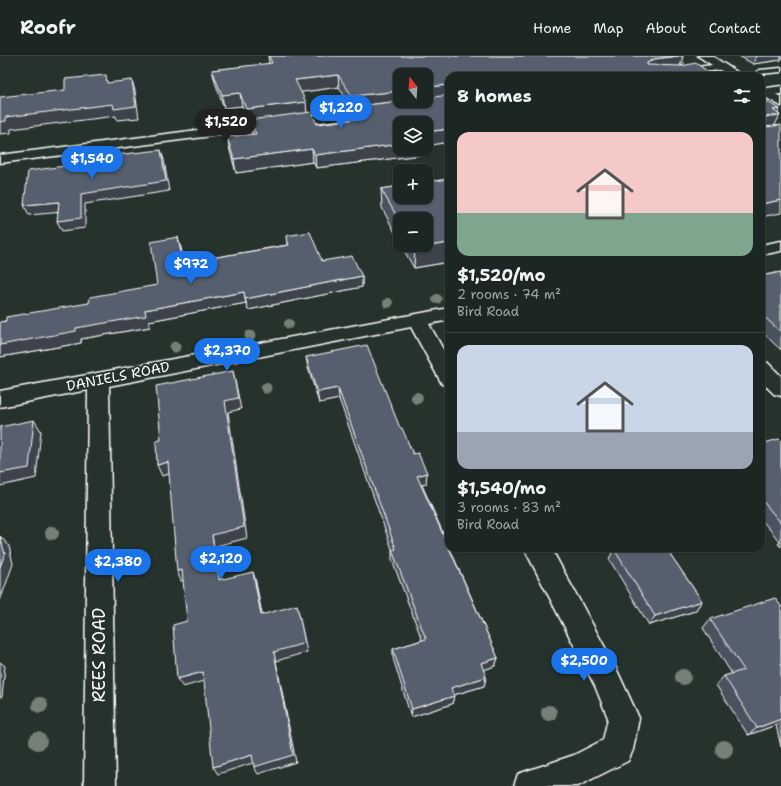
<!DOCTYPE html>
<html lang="en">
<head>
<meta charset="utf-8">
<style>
	:root { --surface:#1c2622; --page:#252e2a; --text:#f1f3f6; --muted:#a0a5a5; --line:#3a4340; --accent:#1a73e8 }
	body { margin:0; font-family:"Shantell Sans",sans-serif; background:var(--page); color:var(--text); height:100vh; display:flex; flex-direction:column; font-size:15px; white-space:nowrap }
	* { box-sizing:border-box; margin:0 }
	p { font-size:13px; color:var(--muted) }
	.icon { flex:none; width:22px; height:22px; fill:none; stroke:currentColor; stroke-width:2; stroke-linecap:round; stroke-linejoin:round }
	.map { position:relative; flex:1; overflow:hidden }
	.side { position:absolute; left:445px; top:16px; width:320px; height:480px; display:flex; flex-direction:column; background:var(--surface); border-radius:12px; box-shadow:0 1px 3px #0004,0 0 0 1px var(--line) }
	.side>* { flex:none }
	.needle { width:26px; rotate:343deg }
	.fabs { position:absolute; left:393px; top:12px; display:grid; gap:8px }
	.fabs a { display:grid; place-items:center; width:40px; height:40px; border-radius:8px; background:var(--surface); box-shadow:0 1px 3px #0004,0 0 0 1px var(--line); font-size:20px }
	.price { position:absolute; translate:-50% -34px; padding:0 9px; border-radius:14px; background:var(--accent); color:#fff; font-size:13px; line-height:26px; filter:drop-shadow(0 1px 2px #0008) }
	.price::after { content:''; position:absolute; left:50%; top:24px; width:12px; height:9px; margin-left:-6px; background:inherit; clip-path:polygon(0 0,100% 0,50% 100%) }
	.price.selected { background:#222; color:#fff }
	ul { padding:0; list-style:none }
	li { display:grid; align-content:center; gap:8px; height:212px; padding:0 12px }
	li+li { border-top:1px solid var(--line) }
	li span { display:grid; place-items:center; height:124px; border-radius:12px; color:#555 }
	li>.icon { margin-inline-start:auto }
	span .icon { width:72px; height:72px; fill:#fffc; stroke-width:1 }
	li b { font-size:17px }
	h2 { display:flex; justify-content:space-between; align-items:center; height:48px; padding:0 12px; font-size:17px }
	header { display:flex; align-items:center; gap:24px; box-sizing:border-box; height:56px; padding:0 20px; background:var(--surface); border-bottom:1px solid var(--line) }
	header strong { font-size:19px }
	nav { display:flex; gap:22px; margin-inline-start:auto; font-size:14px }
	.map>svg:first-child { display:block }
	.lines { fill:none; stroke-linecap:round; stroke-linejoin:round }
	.service-casing { stroke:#fff; stroke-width:3 }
	.minor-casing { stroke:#fff; stroke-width:3 }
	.secondary-casing { stroke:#fff; stroke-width:3 }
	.service { fill:#26332d; fill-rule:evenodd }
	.minor { fill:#26332d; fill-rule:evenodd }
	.secondary { fill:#26332d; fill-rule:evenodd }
	.tree { fill:#748177 }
	.wall { fill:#4a525e; stroke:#fff; fill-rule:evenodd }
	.shaded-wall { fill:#3c424c; stroke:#fff }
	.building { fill:#565f6d; stroke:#fff }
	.labels { text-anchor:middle; stroke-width:3.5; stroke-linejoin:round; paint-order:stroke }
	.street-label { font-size:14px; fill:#fff; stroke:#26332d }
	.near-street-label { font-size:17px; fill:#fff; stroke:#26332d }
</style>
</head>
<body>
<header>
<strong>Roofr</strong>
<nav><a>Home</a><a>Map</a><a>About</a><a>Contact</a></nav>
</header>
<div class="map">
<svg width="781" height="730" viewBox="0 0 781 730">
	<rect width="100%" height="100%" fill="#26332d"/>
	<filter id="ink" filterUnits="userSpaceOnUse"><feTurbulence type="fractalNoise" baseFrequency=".025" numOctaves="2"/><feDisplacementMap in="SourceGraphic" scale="8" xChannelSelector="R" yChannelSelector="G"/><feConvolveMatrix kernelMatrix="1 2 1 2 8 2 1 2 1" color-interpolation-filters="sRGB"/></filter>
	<g filter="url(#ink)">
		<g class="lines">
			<g class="service-casing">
				<path id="service" d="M781,12V16L760,18L756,16L760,14Z"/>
			</g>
			<g class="minor-casing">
				<path id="minor" d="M722,8L728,11L726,13L678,20H645L651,16Z
					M781,30V38L761,39V33Z
					M388,50L394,54L392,57L0,107V99Z
					M781,185V195L761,199V189Z
					M449,252V264L429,268L449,304V330L442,328L411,271L109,330L116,730H84L88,334L0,351V335Z
					M761,305L768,307L781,320V340L774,338L761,325Z
					M524,492H551L615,610L639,662L633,694L628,705L578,730H514L518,718L574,699L603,684L608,662L595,630Z"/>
			</g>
			<g class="secondary-casing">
				<path id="secondary" d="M698,0H712L743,20H729Z
					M761,30L781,41V50L761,39Z"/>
			</g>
			<use href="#service" class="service"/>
			<use href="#minor" class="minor"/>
			<use href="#secondary" class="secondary"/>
		</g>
		<g class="tree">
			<circle cx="682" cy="7" r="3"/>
			<circle cx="437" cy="243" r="5"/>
			<circle cx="388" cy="247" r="5"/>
			<circle cx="289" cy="268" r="5"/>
			<circle cx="250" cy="280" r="5.5"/>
			<circle cx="175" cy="291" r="5.5"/>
			<circle cx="266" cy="332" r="5.5"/>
			<circle cx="417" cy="342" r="6"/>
			<circle cx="52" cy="477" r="7"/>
			<circle cx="683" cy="621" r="8"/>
			<circle cx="40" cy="649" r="8"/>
			<circle cx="549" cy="657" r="8"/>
			<circle cx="38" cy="685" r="9"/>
			<circle cx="724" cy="693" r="9"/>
		</g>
		<path class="wall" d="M268,0H683L680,9L727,20H449V86L400,93H421V99L316,112L313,106L236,117L230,95L227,81L253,78L251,66H248L242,50L224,52L215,26L212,14L269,8ZM339,31L352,53L358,52V63L317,68L307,57L301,36Z
			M739,0H781V4L753,8Z
			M449,123V206L414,212L401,189H426L400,163V186L382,152L381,133Z
			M286,180L322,205L362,220V231L248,254L246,247L149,265L150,271L81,283V287L0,301V266L89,247L157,229L181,192L183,202H211L287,189Z
			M781,216V294L761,275V220Z
			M306,301L400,372L413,398L426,428L422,429L498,602L495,610L483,614L486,621L484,630L454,639L452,648L411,661L393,602V593L422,584L392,504V493L339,343L319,347L308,312Z
			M781,385V491L778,488L780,486L761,463V388Z
			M609,492H666L702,545L695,555L649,569L609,503L612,497Z
			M781,550V691L776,669L748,679L716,629L724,620L732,618L703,572L710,563Z"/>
		<path class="shaded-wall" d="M678,0H683L680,11L644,19L647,7L654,3Z
			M756,0H781V4L753,8Z
			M338,19L339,31L296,37L295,24Z
			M132,24L135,35L139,62L117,64L116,60L11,73V77L0,78V66L6,61Z
			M449,29V41L426,44V31Z
			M400,35V45L358,50V52L352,53V40Z
			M240,37L242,50L224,52L222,39Z
			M306,46L307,59L250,64L251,66H248L246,53Z
			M780,53L777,59H780L774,71L761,74L765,61L773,54Z
			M449,73V86L426,90V76Z
			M400,88V93H421V99L316,112L315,99Z
			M312,93L313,106L236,117L234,103Z
			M161,94L164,104L169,135L85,148V172L62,175L57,165L81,138Z
			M781,144V157L761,161V148Z
			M59,146L63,156L29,159L24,149Z
			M178,181L181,192L185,213L182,202Z
			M449,187V206L414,212L415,192Z
			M362,220V231L248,254L245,243Z
			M244,236L246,247L149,265L150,271L81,283V287L0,301V289L76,272L145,254Z
			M233,315L241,353L228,356L247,482L216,490L223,534L219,524L212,479L225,345Z
			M338,332L339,343L319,347L317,336Z
			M34,364L41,375L36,422L0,430V417Z
			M168,406L172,417L162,420L157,409Z
			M427,417L426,428L417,430V420Z
			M0,480L9,490L13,508L0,545Z
			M182,514L187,524L181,525L177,515Z
			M253,516L256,526L264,568L261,559Z
			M702,545L695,555L649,569L655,560Z
			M297,549L307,596L276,605L296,706L258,718L254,711L274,596Z
			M498,602L495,610L478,616L481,607Z
			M0,606L5,610L2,641H0Z
			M203,616L207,624L183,631L177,623Z
			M486,621L484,630L450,640L451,632Z
			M454,640L452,648L411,661L412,653Z
			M781,663V665L776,669L748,679L757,672Z
			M252,699L256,706L218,718L213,711Z"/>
		<path class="building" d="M269,0H678L654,3L647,7V9L682,10L696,7L710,17L719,16L727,20H449V29L426,31V19H400V35L352,40L338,19L295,24L306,46L246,53L240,37L222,39L212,14L272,7Z
			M106,19L107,27L132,24L136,50L114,53L113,48L6,61V65L0,66V41L65,34V23Z
			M449,39V73L426,76V67H400V88L315,99L312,93L234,103L227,81L256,78L250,64L311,56L317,68L365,62L358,50L401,45H426V42Z
			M761,42L780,53L773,54L780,59L765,61L766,71L781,69V144L761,148Z
			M161,94L166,125L81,138V162L57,165L59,146L24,149L28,115L88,107V102Z
			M449,123V187L415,192L413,189H426V163H400V166L381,133L400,130V141H426V126Z
			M310,176L322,205L352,200L362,220L245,243L244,236L145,254L146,260L76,272V275L0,289V266L6,265V261L89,247L90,241L157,229L151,186L178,181L182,202L210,198L211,202L289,189L286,180Z
			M781,216V276L761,258V220Z
			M367,289L400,372H402L413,398L418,397L427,417L417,420L498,602L481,607L486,621L451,632L454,640L412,653L393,593L426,583L392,494L396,493L338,332L317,336L306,301Z
			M233,315L238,342L225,345L244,471L212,479L219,524L253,516L261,559L297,549L305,587L274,596L293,699L254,711L252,699L213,711L203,616L177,623L173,569L187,565L182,514L177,515L168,406L157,409L156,385L161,384L156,330Z
			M34,364L29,412L0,417V371Z
			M779,383L781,385V467L761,443V388Z
			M0,480L5,498L0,511Z
			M617,492H666L702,545L655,560L614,493Z
			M775,542L781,550V663L757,672L724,620L744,614L710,563Z"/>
	</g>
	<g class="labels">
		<g class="street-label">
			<text transform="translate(118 320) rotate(-11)" y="5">DANIELS ROAD</text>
		</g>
		<g class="near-street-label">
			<text transform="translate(99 599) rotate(-90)" y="6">REES ROAD</text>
		</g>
	</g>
</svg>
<div class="fabs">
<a><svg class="needle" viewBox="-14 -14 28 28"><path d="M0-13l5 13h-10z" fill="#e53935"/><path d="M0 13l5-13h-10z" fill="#a0a5a5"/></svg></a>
<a><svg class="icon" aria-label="layers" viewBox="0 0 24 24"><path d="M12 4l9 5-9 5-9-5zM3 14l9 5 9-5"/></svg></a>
<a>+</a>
<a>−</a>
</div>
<b class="price" style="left:341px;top:73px">$1,220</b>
<b class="price selected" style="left:226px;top:87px">$1,520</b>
<b class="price" style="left:92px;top:124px">$1,540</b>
<b class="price" style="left:191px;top:229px">$972</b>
<b class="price" style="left:227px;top:316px">$2,370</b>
<b class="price" style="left:221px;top:524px">$2,120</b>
<b class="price" style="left:118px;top:527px">$2,380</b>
<b class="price" style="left:584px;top:626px">$2,500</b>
<section class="side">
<h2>8 homes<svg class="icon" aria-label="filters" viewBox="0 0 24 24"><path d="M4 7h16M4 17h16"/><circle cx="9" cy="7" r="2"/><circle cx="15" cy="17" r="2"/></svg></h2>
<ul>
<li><span style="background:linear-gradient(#f6c9c9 65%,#7fa58c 0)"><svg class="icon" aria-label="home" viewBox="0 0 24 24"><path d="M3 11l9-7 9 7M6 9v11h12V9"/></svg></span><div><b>$1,520/mo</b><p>2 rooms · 74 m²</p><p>Bird Road</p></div></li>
<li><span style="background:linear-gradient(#c9d6e8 70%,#9aa5b1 0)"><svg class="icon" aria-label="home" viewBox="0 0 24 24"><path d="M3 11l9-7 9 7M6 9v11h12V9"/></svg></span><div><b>$1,540/mo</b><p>3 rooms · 83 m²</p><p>Bird Road</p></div></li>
</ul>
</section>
</div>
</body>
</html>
